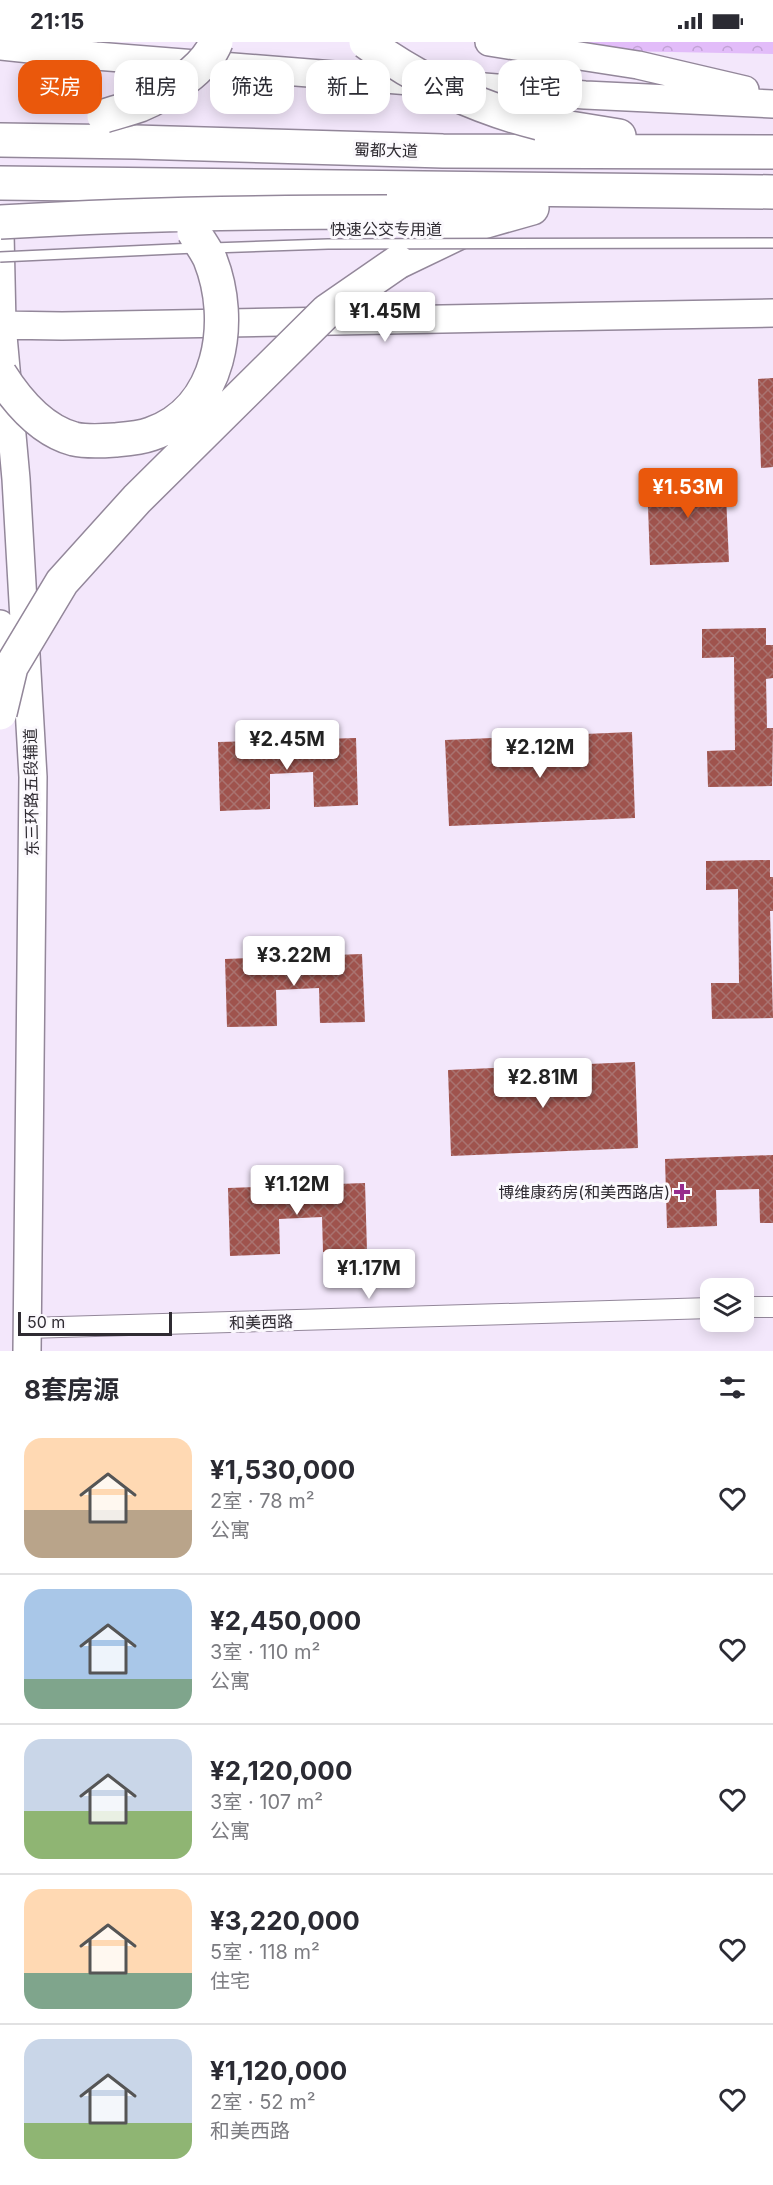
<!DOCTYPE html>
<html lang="zh">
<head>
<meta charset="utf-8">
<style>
	:root { --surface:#fff; --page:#f7f7f7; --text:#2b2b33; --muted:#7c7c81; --line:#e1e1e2; --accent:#ea580c }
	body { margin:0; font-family:Inter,"Noto Sans SC",sans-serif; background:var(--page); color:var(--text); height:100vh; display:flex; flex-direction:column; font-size:22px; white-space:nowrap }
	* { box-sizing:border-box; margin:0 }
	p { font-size:20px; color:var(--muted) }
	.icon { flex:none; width:33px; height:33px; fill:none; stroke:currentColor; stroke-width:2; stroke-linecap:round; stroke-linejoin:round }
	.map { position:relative; height:1309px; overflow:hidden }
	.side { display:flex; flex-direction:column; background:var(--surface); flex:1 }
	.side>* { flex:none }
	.guide { position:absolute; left:18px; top:18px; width:738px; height:54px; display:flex; gap:12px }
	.buttons { position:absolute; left:700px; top:1236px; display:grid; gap:12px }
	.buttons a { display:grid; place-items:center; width:54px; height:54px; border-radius:12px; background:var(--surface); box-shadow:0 3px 15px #0003; font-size:30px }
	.scale { position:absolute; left:18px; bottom:15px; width:154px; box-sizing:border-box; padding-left:6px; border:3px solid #2f2b32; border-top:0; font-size:16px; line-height:21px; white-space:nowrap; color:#2f2b32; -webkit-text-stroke:4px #fbf9fd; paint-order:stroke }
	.price { position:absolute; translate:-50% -51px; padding:0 14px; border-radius:6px; background:#fff; color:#222; font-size:20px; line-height:39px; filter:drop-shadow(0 2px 3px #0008) }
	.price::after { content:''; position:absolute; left:50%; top:36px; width:18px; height:14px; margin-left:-9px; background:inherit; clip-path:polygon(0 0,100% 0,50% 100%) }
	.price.active { background:var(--accent); color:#fff }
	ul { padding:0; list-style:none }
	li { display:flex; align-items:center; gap:18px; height:150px; padding:0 24px }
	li+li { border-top:2px solid var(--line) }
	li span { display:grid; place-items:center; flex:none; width:168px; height:120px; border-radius:18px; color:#555 }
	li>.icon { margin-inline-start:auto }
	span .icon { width:72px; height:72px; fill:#fffc; stroke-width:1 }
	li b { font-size:26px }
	h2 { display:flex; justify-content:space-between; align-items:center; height:72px; padding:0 24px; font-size:26px }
	.chip { padding:0 21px; border-radius:18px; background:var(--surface); box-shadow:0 3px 15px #0003; font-size:21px; line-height:54px }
	.chip.active { background:var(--accent); color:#fff }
	.status { display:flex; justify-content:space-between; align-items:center; height:42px; padding:0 30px; background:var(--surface); direction:ltr }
	.status svg { height:16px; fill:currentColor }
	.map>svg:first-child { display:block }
	.park { fill:url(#park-crowns) }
	.building { fill:url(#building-cross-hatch) }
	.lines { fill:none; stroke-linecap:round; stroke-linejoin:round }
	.street-casing { stroke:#93879a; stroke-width:22 }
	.secondary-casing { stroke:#93879a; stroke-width:30 }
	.highway-casing { stroke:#93879a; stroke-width:36 }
	.street { stroke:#fff; stroke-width:20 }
	.secondary { stroke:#fff; stroke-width:27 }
	.highway { stroke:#fff; stroke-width:33 }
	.lane-bridge-casing { stroke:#93879a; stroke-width:12; stroke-linecap:butt }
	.highway-bridge-casing { stroke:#93879a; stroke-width:36; stroke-linecap:butt }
	.lane-bridge { stroke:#fff; stroke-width:9 }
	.highway-bridge { stroke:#fff; stroke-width:33 }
	.poi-dot { fill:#972b8d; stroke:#fbf9fd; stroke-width:2 }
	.labels { text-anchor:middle; stroke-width:6; stroke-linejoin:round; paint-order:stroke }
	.street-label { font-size:16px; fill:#2f2b32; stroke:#fbf9fd }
	.poi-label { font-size:16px; fill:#2f2b32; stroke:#fbf9fd; text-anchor:end }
</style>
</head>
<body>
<div class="status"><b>21:15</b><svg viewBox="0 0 49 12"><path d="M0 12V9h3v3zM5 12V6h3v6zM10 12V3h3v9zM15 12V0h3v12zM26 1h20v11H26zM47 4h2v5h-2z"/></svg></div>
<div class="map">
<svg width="773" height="1309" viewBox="0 0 773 1309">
	<defs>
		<pattern id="park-crowns" width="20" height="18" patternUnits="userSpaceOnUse" patternTransform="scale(1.5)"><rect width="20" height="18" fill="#e2bcf9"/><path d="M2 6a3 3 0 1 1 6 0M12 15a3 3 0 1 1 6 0" fill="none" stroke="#c2a2d6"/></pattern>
		<pattern id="building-cross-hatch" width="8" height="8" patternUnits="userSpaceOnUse" patternTransform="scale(1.5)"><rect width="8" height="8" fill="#9f534d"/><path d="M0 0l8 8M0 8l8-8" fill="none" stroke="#a97370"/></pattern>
	</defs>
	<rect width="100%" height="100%" fill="#f3e7fb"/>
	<path class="park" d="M575,0H773V12L619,9Z"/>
	<path class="building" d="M773,336V425L761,426L758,337Z
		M725,431L729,520L650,523L647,434Z
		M766,586V603H773V636L766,637L767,686H773L772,744L708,745L707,709L735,708L734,615L702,616V587Z
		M632,690L635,776L449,784L445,698Z
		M356,696L358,763L314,765L313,730L270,732V767L220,769L218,700Z
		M770,818V835H773V869H770L773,976L712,977L711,941H739L738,847L706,848V819Z
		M362,912L365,980L320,981L319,946L276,948L277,984L227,985L225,917Z
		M635,1020L638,1106L451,1114L448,1028Z
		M773,1113V1181H760L759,1147L716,1148L717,1184L667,1186L665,1117Z
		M365,1141L367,1209L323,1210L322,1175L279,1177L280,1212L230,1214L228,1146Z"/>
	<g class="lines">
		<g class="street-casing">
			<path id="street" d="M744,1265H773
				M27,1286L711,1266"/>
		</g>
		<g class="secondary-casing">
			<path id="secondary" d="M489,0L638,23L745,48
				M0,4L96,14L585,53L773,62
				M0,191L2,283L16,437L33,735L27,1309
				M0,283L62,284L773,271
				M0,582L22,627"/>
		</g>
		<g class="highway-casing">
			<path id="highway" d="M539,81L619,94
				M0,98L135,100L443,109L773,110
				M0,141L773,150
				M387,170L479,167
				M398,220L479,181L532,166"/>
		</g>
		<use href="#street" class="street"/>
		<use href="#secondary" class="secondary"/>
		<use href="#highway" class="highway"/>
		<g class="lane-bridge-casing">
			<path id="lane-bridge" d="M212,206L328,202L773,201
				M0,215L195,206"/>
		</g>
		<g class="highway-bridge-casing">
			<path id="highway-bridge" d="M366,0C417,38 478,66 539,81
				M104,74C116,70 129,67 140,63C166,52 206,27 216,0
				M0,180C129,172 258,170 387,170
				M0,332C17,359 41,388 74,397C87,400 102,399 115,398C126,397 140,396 151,392C221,368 235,279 210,217C206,208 199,199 194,190
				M0,671L11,625L62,540L137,457L327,269L398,220"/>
		</g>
		<use href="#lane-bridge" class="lane-bridge"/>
		<use href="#highway-bridge" class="highway-bridge"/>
	</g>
	<path class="poi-dot" d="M679 1141h6v6h6v6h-6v6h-6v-6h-6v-6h6z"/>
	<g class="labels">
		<g class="street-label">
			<text transform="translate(386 108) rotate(2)" y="6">蜀都大道</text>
			<text x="386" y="193">快速公交专用道</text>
			<text transform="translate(31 750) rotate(-91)" y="6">东三环路五段辅道</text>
			<text transform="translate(261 1280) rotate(-2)" y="6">和美西路</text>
		</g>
		<g class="poi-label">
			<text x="670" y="1156">博维康药房(和美西路店)</text>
		</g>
	</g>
</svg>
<div class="buttons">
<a><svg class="icon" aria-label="layers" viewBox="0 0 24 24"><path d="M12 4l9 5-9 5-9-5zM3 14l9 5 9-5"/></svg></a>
</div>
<div class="scale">50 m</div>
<b class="price" style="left:385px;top:301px">¥1.45M</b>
<b class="price active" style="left:688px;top:477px">¥1.53M</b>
<b class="price" style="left:287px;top:729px">¥2.45M</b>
<b class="price" style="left:540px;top:737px">¥2.12M</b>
<b class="price" style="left:294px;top:945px">¥3.22M</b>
<b class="price" style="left:543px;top:1067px">¥2.81M</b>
<b class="price" style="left:297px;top:1174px">¥1.12M</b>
<b class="price" style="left:369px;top:1258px">¥1.17M</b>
<div class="guide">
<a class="chip active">买房</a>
<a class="chip">租房</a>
<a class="chip">筛选</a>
<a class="chip">新上</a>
<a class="chip">公寓</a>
<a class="chip">住宅</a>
</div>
</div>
<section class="side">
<h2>8套房源<svg class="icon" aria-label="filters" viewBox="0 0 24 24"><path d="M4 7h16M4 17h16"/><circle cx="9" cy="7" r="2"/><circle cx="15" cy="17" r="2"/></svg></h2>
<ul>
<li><span style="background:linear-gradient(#ffd9b3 60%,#b9a48a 0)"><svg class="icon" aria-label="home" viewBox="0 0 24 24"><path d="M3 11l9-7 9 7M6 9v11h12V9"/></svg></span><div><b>¥1,530,000</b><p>2室 · 78 m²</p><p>公寓</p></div><svg class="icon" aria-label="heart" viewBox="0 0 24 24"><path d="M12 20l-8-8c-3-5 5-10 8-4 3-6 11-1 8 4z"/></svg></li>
<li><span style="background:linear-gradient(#a9c7e8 75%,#7fa58c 0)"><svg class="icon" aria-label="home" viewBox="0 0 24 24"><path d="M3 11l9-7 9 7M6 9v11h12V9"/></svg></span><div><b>¥2,450,000</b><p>3室 · 110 m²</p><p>公寓</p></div><svg class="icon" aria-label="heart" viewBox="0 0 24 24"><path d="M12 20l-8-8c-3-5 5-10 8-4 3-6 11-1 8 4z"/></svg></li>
<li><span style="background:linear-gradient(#c9d6e8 60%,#8fb573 0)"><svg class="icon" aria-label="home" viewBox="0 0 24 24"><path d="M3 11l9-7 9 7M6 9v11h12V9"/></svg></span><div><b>¥2,120,000</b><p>3室 · 107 m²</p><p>公寓</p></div><svg class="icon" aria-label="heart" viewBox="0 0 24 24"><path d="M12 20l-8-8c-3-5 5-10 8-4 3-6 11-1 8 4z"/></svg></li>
<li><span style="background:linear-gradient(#ffd9b3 70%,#7fa58c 0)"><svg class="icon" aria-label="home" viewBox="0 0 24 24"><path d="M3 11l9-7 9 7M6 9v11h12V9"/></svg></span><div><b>¥3,220,000</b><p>5室 · 118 m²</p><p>住宅</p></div><svg class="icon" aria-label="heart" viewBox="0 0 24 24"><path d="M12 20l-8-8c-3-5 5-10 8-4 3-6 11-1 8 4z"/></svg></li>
<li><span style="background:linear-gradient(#c9d6e8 70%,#8fb573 0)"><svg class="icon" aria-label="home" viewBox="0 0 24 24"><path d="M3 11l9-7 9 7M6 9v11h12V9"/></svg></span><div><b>¥1,120,000</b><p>2室 · 52 m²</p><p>和美西路</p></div><svg class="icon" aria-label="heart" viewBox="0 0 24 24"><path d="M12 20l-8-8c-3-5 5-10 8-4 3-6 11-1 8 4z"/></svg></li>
</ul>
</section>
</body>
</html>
